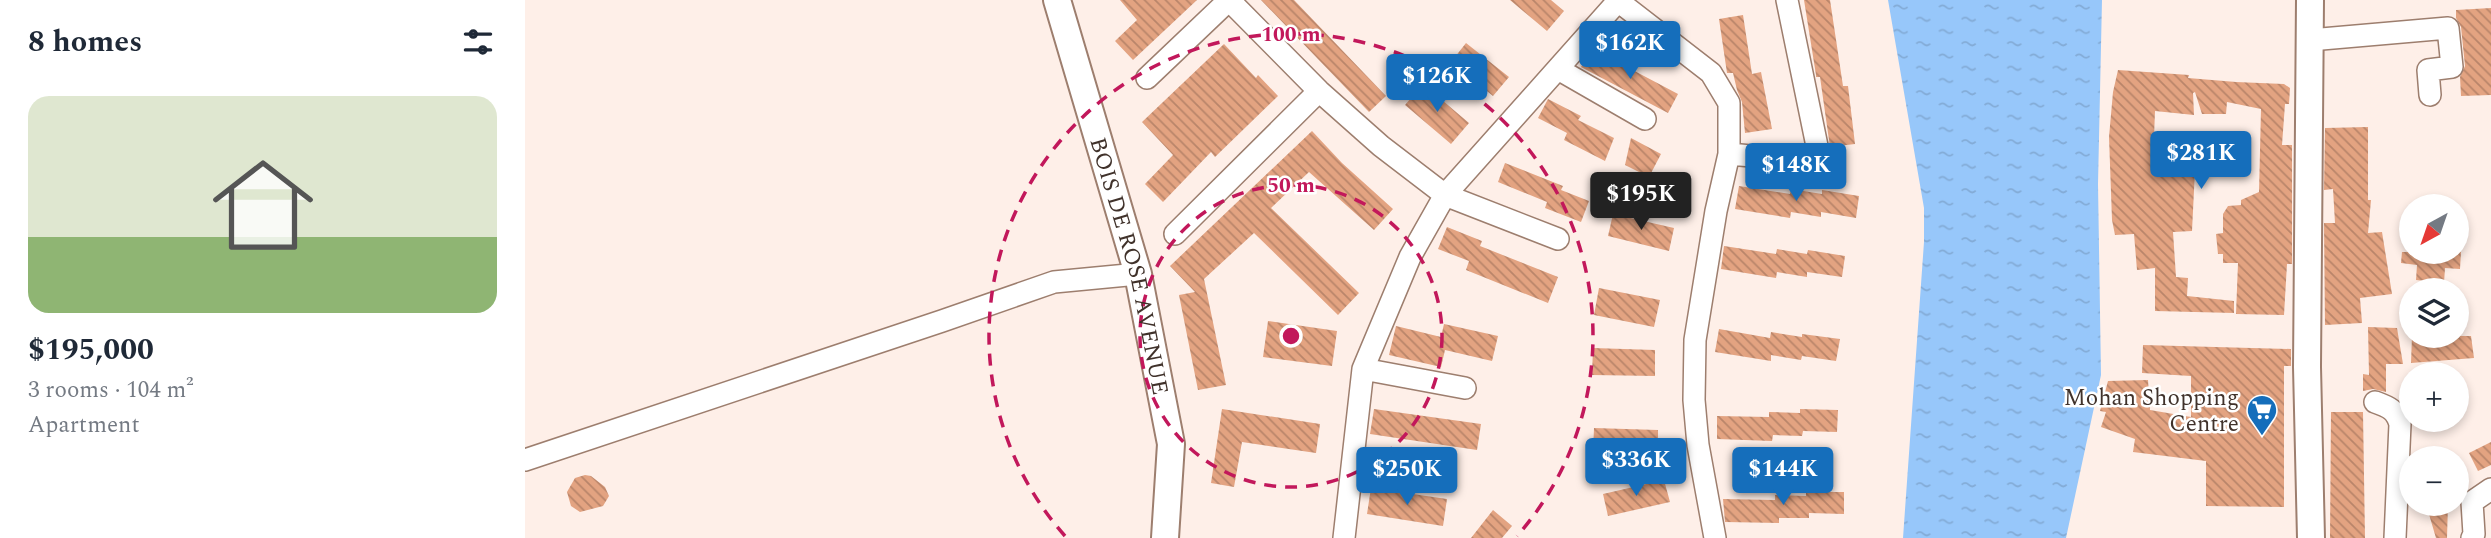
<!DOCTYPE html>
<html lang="en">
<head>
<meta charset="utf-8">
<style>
	:root { --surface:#fff; --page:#f2f2f3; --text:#1f2937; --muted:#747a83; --line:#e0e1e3; --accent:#156ebb }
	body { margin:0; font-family:Spectral,serif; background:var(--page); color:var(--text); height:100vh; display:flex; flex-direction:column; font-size:26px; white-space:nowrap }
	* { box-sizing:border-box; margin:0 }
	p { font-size:23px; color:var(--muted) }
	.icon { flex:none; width:38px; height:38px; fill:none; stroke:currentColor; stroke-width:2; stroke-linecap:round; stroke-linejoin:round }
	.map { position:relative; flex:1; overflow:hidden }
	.sheet { display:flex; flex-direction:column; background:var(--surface); width:525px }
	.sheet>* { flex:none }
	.needle { width:46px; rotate:220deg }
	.tools { position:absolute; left:1874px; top:194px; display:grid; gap:14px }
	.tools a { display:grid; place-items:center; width:70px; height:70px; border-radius:50%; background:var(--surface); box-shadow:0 4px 10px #0003; font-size:35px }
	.price { position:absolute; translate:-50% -60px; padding:0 16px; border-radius:7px; background:var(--accent); color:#fff; font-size:23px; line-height:46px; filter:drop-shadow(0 2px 4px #0008) }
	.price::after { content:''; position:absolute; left:50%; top:42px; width:21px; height:16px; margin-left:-10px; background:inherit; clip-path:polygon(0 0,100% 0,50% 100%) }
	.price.current { background:#222; color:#fff }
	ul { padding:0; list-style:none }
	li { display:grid; align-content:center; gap:14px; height:371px; padding:0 28px }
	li+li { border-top:2px solid var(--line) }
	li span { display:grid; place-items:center; height:217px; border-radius:21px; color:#555 }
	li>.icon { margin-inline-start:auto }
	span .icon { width:126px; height:126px; fill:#fffc; stroke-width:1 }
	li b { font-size:30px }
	h2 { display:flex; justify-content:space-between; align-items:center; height:84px; padding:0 28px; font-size:30px }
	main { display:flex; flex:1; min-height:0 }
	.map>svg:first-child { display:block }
	.water { fill:url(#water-ripples) }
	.building { fill:url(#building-back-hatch) }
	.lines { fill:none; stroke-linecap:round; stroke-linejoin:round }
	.minor-casing { stroke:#9d7e6e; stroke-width:24 }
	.major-casing { stroke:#9d7e6e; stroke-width:30 }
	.minor { stroke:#fff; stroke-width:21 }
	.major { stroke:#fff; stroke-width:26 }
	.ring { fill:none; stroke:#c2185b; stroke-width:3.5; stroke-dasharray:12 9 }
	.labels { text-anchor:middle; stroke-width:5; stroke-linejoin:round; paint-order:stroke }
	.street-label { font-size:23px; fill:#40322b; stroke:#fff }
	.poi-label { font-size:23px; fill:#40322b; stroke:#fff; text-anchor:end }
	.centre { fill:#c2185b; stroke:#fff; stroke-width:3.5 }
	.ring-label { font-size:21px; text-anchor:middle; font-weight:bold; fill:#c2185b; stroke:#fff; stroke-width:5; stroke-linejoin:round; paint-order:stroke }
</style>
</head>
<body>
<main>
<section class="sheet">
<h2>8 homes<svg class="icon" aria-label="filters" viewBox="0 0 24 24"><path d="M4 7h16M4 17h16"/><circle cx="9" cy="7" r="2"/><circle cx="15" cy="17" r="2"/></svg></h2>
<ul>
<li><span style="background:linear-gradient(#dfe7d0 65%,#8fb573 0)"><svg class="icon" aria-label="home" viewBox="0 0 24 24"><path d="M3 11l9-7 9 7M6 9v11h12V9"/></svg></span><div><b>$195,000</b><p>3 rooms · 104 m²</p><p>Apartment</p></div></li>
</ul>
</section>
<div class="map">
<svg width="1966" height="538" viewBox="0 0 1966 538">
	<defs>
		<pattern id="water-ripples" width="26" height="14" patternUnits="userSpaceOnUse" patternTransform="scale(1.75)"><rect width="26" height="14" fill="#97c7fa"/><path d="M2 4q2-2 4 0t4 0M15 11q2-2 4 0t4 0" fill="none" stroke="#83abd6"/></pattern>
		<pattern id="building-back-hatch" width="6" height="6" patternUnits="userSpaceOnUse" patternTransform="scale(1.75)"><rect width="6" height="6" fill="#e3a381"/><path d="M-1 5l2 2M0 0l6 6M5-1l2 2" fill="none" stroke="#b9856a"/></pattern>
	</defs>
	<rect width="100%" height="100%" fill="#feefe8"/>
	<path class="water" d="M1363,0H1577L1573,184L1576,375L1541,538H1378L1399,242V208Z"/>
	<path class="building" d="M595,0H672L608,60L590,41L612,20Z
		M736,0H769L861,96L844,112Z
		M985,0H1026L1039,11L1022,31Z
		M1279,0H1305L1318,86H1323L1330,144L1305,147L1295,77H1291V75Z
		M1966,8V95L1936,96L1935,77L1940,66L1936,27L1931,18V10Z
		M1218,15L1227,74L1236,72L1247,129L1220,133L1217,102L1212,90L1208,73H1202L1194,19Z
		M941,43L984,77L968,96L926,62Z
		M699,44L731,78L733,75L753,96L690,157L686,152L638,202L620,184L648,155L617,122Z
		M1068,49L1153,94L1143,113L1056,67Z
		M1593,70L1664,75L1663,78L1711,82L1759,84L1765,88L1764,104H1760L1757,145H1767V264H1762L1759,315L1711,314L1713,263H1698V254H1693L1691,234L1698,233V214L1703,206L1716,205V200L1734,192L1736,109L1702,102L1701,114H1677L1670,92L1668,93L1669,115L1630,111L1628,164L1670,170L1667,231L1648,232L1651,277L1663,278L1662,296L1709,301V313L1630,311V268L1612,270L1609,234L1590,235L1587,220L1584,137L1588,92Z
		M898,84L944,123L926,144L880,105Z
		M1023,99L1056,116L1053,120L1089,138L1080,161L1039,140L1042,133L1013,118Z
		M1843,127V200H1846L1843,233L1857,232L1867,294L1835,298L1837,323L1800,325L1799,223H1810L1808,189L1799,190L1800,128Z
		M787,131L817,163L868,209L849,230L784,172L746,208L834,293L813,315L729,233L679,279L701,385L673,390L654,295L670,292L645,266Z
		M1106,138L1136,154L1124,177L1100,165Z
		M980,163L1038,186L1036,190L1064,201L1056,222L1020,208L1022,202L973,182Z
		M1214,186L1265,194L1266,189L1297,194V190L1334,196L1331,218L1296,212V217L1266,212L1265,218L1210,209Z
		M1088,214L1149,228L1144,251L1083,236Z
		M922,227L957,241L955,246L1033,277L1023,303L941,270L944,261L913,249Z
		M1199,246L1251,254L1252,249L1282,254L1283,250L1320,256L1317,277L1282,272V277L1252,272L1251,278L1196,269Z
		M1877,252H1936L1935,269L1920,268L1919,283L1891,280L1892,265L1876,263Z
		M1074,288L1135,300L1129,327L1069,315Z
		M743,321L812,331L807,366L738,357Z
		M919,324L973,336L967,361L920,350L916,367L864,355L871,326L916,337Z
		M1843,327L1872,328L1878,364H1861V392L1848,389L1838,391V374L1844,375Z
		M1194,329L1245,338L1246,332L1277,337V334L1315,339L1311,361L1277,356L1276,360L1246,355V361L1190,352Z
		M1887,336H1946L1949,358L1886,363Z
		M1618,345L1766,349V366H1759V507L1681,506V461L1608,452L1610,439L1576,427L1581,412L1575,411L1583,381L1623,380L1625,410L1666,417V376L1617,373Z
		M1068,348L1130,350V376L1067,375Z
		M697,409L795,424L791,453L717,442L709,487L686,483Z
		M849,409L956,424L952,450L845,434Z
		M1275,409L1313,410L1312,432L1278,431L1277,436L1248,435L1247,441L1192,439V416L1244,417V412L1275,413Z
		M1806,412H1838L1840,538H1805Z
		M1069,428L1133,430V455L1068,454Z
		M1966,442V465L1953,471L1944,453Z
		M60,475L66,476L80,487L84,496L78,506L55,512L46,506L42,492L50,478Z
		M1139,480L1145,502L1083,516L1078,494Z
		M846,488L922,499L918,526L842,514Z
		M1281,492H1319V514L1284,513V518H1254V523L1200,522L1198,499L1250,500V495L1281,496Z
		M1901,504H1923L1922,538H1911Z
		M968,510L987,526L977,538H946Z"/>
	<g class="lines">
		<g class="minor-casing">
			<path id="minor" d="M704,0L794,91L856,146L920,195L1033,239
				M1785,40L1923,28L1927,67L1903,70L1905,95
				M1033,69L1120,119
				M622,78L704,0
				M1204,154L1282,161L1289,154L1292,146L1262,0
				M650,234L794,91
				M838,369L940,388
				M1850,402C1864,407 1871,410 1875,424L1870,538
				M0,460L417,321L529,282L613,274
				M819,538L838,369L885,257L920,195L1093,1L1186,73L1204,103V154L1191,211L1170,340L1169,400L1173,445L1190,538
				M1947,538L1949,534L1947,502L1966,489"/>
		</g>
		<g class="major-casing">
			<g id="major">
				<path id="s1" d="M532,0L613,274L646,444L640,538"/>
				<path d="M1785,0L1782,367L1786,538"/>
			</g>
		</g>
		<use href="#minor" class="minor"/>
		<use href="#major" class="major"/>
	</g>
	<g class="ring">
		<circle cx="766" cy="336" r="151"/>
		<path d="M540 536A302 302 0 1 1 992 536"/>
	</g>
	<defs>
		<g id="supermarket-pin" transform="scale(1.575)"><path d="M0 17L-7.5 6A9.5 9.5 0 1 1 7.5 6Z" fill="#156ebb" stroke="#fff"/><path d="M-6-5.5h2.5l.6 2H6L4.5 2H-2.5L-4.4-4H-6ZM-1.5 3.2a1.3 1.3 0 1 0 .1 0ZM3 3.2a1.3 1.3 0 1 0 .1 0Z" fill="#fff"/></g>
	</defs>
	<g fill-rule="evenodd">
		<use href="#supermarket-pin" x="1737" y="410"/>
	</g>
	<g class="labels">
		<g class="street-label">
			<text dy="8" stroke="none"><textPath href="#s1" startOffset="276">BOIS DE ROSE AVENUE</textPath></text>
		</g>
		<g class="poi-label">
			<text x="1714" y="405">Mohan Shopping<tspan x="1714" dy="26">Centre</tspan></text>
		</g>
	</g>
	<circle cx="766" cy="336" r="10" class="centre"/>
	<g class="ring-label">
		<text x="766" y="41">100 m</text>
		<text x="766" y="192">50 m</text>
	</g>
</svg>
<div class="tools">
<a><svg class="needle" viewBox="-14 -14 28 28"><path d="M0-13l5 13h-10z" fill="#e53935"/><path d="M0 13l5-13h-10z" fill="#747a83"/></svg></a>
<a><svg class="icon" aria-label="layers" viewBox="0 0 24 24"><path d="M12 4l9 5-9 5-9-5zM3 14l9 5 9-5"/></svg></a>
<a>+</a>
<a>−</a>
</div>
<b class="price" style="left:1105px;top:81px">$162K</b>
<b class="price" style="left:912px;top:114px">$126K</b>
<b class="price" style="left:1676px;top:191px">$281K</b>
<b class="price" style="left:1271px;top:203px">$148K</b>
<b class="price current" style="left:1116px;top:232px">$195K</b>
<b class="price" style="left:1111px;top:498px">$336K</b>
<b class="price" style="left:882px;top:507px">$250K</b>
<b class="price" style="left:1258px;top:507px">$144K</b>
</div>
</main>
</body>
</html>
